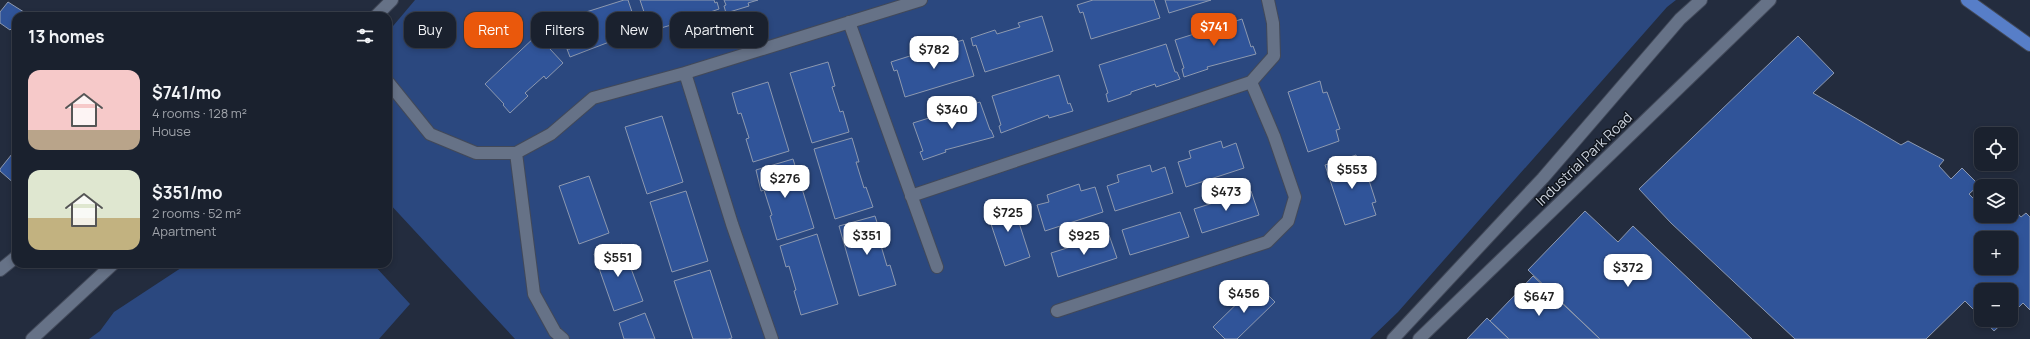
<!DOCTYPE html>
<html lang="en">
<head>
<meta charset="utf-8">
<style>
	:root { --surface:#1a212e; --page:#272e3a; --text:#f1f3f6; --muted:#9fa3aa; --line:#383e4a; --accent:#ea580c }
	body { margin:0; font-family:Manrope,sans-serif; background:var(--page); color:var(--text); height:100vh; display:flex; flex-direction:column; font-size:15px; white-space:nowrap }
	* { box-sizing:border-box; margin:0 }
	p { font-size:13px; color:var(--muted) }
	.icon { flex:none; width:22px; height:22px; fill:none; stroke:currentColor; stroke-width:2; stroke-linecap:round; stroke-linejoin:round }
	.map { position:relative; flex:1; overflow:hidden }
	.drawer { position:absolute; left:12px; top:12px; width:380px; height:256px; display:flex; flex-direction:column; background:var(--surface); border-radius:12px; box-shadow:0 2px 6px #0003,0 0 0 1px var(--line) }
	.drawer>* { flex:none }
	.guide { position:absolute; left:404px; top:12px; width:380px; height:36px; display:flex; gap:8px }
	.controls { position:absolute; left:1974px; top:127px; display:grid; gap:8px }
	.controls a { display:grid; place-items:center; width:44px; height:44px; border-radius:8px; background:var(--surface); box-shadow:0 2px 6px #0003,0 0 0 1px var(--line); font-size:20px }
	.price { position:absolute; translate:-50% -34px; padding:0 9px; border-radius:8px; background:#fff; color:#222; font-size:13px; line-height:26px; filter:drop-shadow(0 1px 2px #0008) }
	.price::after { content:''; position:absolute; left:50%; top:24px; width:12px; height:9px; margin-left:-6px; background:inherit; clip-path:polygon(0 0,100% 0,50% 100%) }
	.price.active { background:var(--accent); color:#fff }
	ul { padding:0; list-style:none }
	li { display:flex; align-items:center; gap:12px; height:100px; padding:0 16px }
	li span { display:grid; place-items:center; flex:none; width:112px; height:80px; border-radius:12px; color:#555 }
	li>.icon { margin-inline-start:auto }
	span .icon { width:48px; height:48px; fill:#fffc; stroke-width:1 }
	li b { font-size:17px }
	h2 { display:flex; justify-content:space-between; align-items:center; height:48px; padding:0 16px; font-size:17px }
	.chip { padding:0 14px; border-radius:12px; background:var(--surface); box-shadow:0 2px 6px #0003,0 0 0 1px var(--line); font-size:14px; line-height:36px }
	.chip.active { background:var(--accent); color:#fff }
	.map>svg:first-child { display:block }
	.green { fill:#2b487f }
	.building { fill:#305499; stroke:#8d99b0; fill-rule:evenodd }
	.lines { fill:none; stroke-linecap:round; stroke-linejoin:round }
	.minor-casing { stroke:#424959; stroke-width:14 }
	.major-casing { stroke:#424959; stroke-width:14 }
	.minor { stroke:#667287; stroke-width:12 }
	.major { stroke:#577ec8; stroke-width:12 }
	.labels { text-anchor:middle; stroke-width:3; stroke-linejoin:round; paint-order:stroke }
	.street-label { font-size:14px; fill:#ccd3de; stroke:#10151d }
</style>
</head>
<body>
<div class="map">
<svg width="2030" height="339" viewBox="0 0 2030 339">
	<rect width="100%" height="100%" fill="#232c3e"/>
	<path class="green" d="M415,0H1676L1667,7L1398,312L1370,339H515L388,202V32Z
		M187,264H373L410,304L379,339H89L100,331L114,312Z"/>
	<path class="building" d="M624,0H628L637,27H639L641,34L618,42L617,39L570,57L567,49H570L561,20Z
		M640,0H714L715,3L717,2L719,9L696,17L695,14L670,22L671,25L648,32L645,25L648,24Z
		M724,0H758L748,3L749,6L726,13L724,6L726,5Z
		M1093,0H1154L1160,18L1091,39L1083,12L1080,13L1077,5Z
		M1165,0H1211L1169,13Z
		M8,2L27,14L16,16V24L10,30L0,23V12Z
		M1042,16L1053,51L985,72L976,45L973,46L971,38L995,30L997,34L1020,27L1018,23Z
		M1242,19L1251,47L1253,46L1256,54L1207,67L1208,69L1184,77L1182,69L1184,68L1175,40Z
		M537,35L563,63L546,79L544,76L525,93L528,96L510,113L503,105L504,104L485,84Z
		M1798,36L1834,73L1813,93L1901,145L1908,141L1944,160L1939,166L1951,179L1962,168L1979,185L1969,194L1981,206V216H2011V206L2021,217L2026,213L2030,217V310L2023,303L2011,315V290H1981V317L1965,301L1926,339H1795L1671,223L1639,189ZM1981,238H2011V268H1981Z
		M963,40L974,76L905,97L897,70L894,71L891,62L916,54L918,61L945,52L943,46Z
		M1166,44L1175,72H1177L1180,79L1156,87L1155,84L1131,92V94L1108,102L1106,94L1108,93L1099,65Z
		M828,62L835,86L832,87L840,112L843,111L849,132L812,143L790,73Z
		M1059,75L1068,104L1070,103L1073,111L1049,118L1048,115L1001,133L999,126L1001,125L992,96Z
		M1320,81L1323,93L1327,92L1340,129L1336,130L1339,141L1308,152L1288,92Z
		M768,82L789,151L753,162L746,139L749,138L741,113L738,114L732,93Z
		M980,102L990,130H991L994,137L945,150L946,152L923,160L920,152L923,151L913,123Z
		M662,116L683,182L647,194L625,127Z
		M852,138L859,162H856L864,188L866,187L873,207L835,219L814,149Z
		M1221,141L1223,148L1236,143L1244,168L1186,187L1178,162L1191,158L1189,151Z
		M16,149V185L0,171V169Z
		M1356,155L1360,166L1364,165L1376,202L1372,203L1376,215L1345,225L1325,165Z
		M793,159L814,228L777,240L770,216L772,215L764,190L761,191L756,170Z
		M1150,165L1152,172L1165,167L1173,193L1115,211L1107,186L1119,182L1117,175Z
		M589,176L609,233L579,244L559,186Z
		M1079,184L1081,191L1095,187L1103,212L1045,231L1037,205L1049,202L1047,195Z
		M686,191L708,261L672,272L650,202Z
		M1251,191L1259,215L1202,233L1194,209Z
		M1012,201L1030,257L1005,266L986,209Z
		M1585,211L1618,242L1633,226L1752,339H1600L1528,270Z
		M1180,212L1189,237L1130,255L1122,230Z
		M875,216L882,238L879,239L887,266L890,265L896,285L859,296L839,226Z
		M817,234L838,304L801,315L794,291L796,290L789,266L786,267L780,246Z
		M1109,235L1117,258L1058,277L1051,253Z
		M622,244L643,301L614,311L594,254Z
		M710,270L732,338L728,339H693L674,281Z
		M1533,276L1600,339H1509L1490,321Z
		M1257,284L1275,302L1237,339H1225L1213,327Z
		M645,313L655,339H624L619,323Z
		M1487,318L1490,321L1509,339H1467Z
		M1984,320H2006L1994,331Z"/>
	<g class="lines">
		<g class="minor-casing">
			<path id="minor" d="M376,16L392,0
				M849,22L937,267
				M685,73L732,224L772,339
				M388,82L430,134L476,153H516L551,134L593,98L685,73L921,0
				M516,153L534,294L555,332L563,339
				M911,196L1251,82L1274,56L1273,23L1268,0
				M0,270L16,257
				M1057,311L1267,242L1288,221L1295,197L1274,136L1251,82
				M32,339L113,264
				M1393,339L1543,178L1680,19L1701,0
				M1419,339L1770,0"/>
		</g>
		<g class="major-casing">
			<path id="major" d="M1967,0L2030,45"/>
		</g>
		<use href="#minor" class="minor"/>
		<use href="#major" class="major"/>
	</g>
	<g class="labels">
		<g class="street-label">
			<text transform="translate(1584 159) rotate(-44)" y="5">Industrial Park Road</text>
		</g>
	</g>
</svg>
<div class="controls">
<a><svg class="icon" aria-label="locate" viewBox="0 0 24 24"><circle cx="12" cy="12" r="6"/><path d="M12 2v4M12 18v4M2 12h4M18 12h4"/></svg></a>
<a><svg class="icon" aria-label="layers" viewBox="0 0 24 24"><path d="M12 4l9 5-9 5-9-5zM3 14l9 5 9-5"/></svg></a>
<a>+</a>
<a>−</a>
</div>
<b class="price active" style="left:1214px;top:47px">$741</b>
<b class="price" style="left:934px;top:70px">$782</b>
<b class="price" style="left:952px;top:130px">$340</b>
<b class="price" style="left:1352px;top:190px">$553</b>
<b class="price" style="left:785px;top:199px">$276</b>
<b class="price" style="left:1226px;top:212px">$473</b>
<b class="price" style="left:1008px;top:233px">$725</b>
<b class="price" style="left:867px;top:256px">$351</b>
<b class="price" style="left:1084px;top:256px">$925</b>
<b class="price" style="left:618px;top:278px">$551</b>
<b class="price" style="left:1628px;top:288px">$372</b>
<b class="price" style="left:1244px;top:314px">$456</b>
<b class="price" style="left:1539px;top:317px">$647</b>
<div class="guide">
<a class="chip">Buy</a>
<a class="chip active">Rent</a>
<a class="chip">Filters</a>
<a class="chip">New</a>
<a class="chip">Apartment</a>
</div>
<section class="drawer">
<h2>13 homes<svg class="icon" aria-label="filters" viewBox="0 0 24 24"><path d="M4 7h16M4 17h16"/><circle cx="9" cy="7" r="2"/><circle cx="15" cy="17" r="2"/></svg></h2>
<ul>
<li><span style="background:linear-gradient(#f6c9c9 75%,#b9a48a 0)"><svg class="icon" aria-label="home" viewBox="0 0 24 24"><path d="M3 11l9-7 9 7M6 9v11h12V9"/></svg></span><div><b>$741/mo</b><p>4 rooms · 128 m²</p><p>House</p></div></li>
<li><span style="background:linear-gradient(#dfe7d0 60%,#c2b280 0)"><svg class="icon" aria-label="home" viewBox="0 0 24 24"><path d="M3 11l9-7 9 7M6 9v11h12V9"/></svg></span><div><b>$351/mo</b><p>2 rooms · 52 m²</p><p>Apartment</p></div></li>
</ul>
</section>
</div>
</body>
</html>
